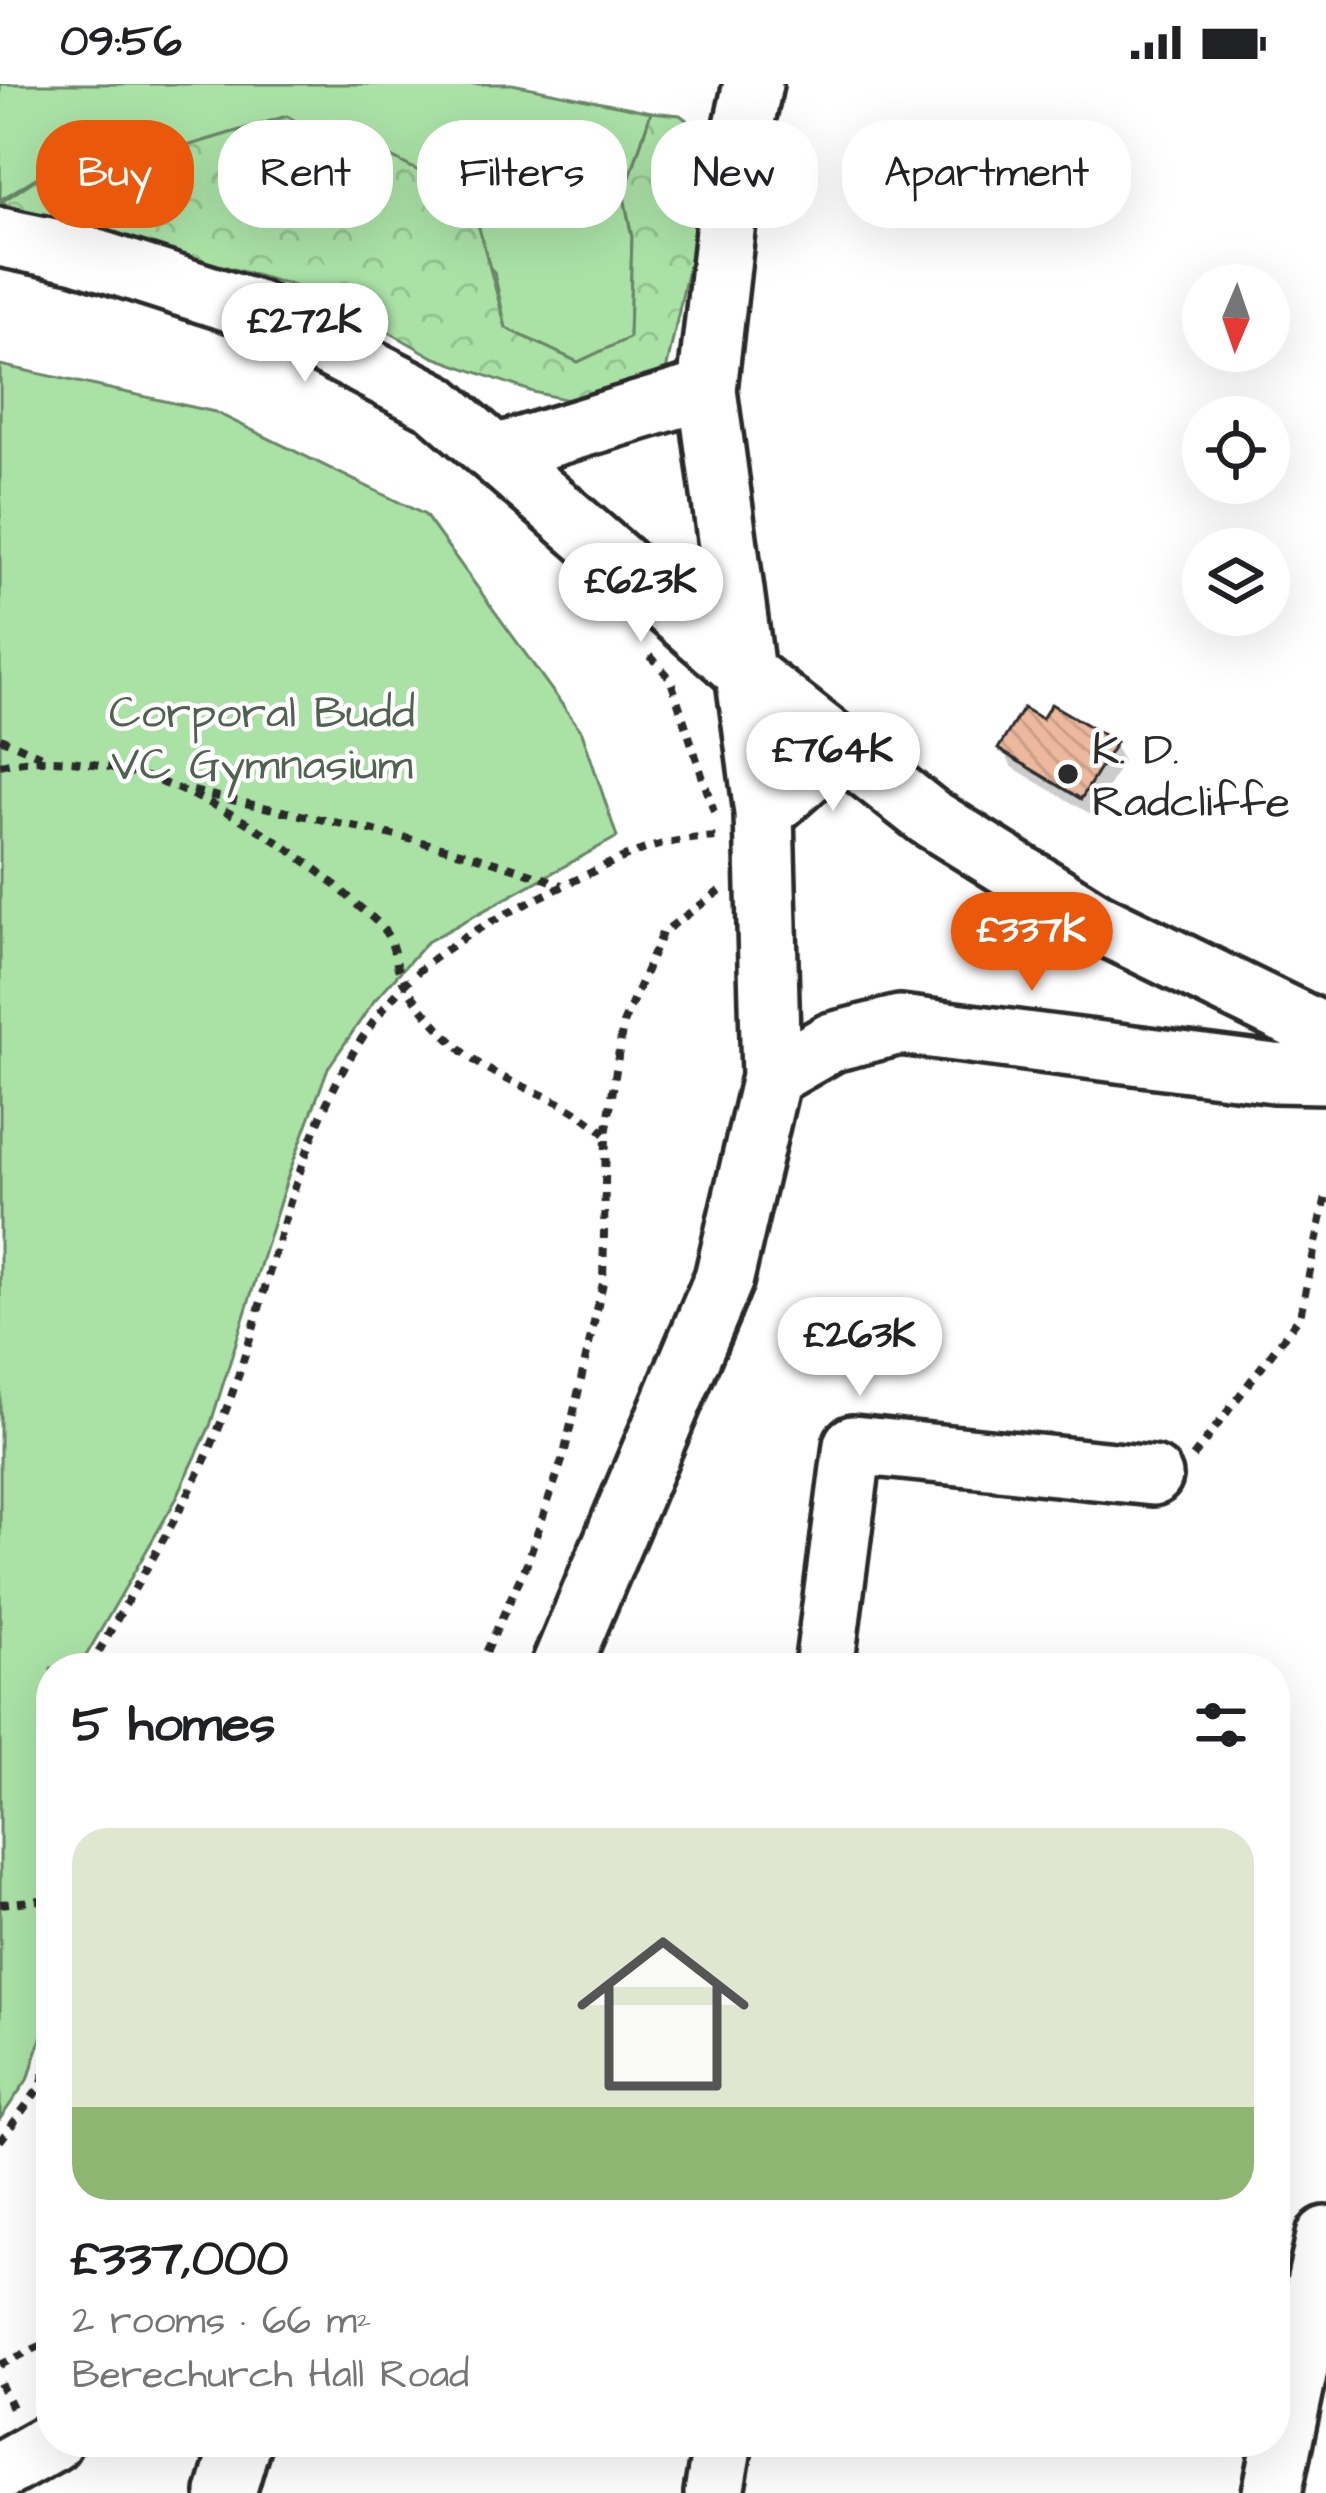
<!DOCTYPE html>
<html lang="en">
<head>
<meta charset="utf-8">
<style>
	:root { --surface:#fff; --page:#f2f2f2; --text:#202124; --muted:#757577; --line:#e0e0e0; --accent:#ea580c }
	body { margin:0; font-family:"Architects Daughter",sans-serif; background:var(--page); color:var(--text); height:100vh; display:flex; flex-direction:column; font-size:45px; white-space:nowrap }
	* { box-sizing:border-box; margin:0 }
	p { font-size:39px; color:var(--muted) }
	.icon { flex:none; width:66px; height:66px; fill:none; stroke:currentColor; stroke-width:2; stroke-linecap:round; stroke-linejoin:round }
	.map { position:relative; flex:1; overflow:hidden }
	.side { position:absolute; left:36px; top:1569px; width:1254px; height:804px; display:flex; flex-direction:column; background:var(--surface); border-radius:48px; box-shadow:0 12px 48px #0002 }
	.side>* { flex:none }
	.guide { position:absolute; left:36px; top:36px; width:1254px; height:108px; display:flex; gap:24px }
	.needle { width:78px; rotate:182deg }
	.controls { position:absolute; left:1182px; top:180px; display:grid; gap:24px }
	.controls a { display:grid; place-items:center; width:108px; height:108px; border-radius:50%; background:var(--surface); box-shadow:0 12px 48px #0002; font-size:60px }
	.price { position:absolute; translate:-50% -102px; padding:0 27px; border-radius:42px; background:#fff; color:#222; font-size:39px; line-height:78px; filter:drop-shadow(0 3px 6px #0008) }
	.price::after { content:''; position:absolute; left:50%; top:72px; width:36px; height:27px; margin-left:-18px; background:inherit; clip-path:polygon(0 0,100% 0,50% 100%) }
	.price.selected { background:var(--accent); color:#fff }
	ul { padding:0; list-style:none }
	li { display:grid; align-content:center; gap:24px; height:636px; padding:0 36px }
	li+li { border-top:3px solid var(--line) }
	li span { display:grid; place-items:center; height:372px; border-radius:36px; color:#555 }
	li>.icon { margin-inline-start:auto }
	span .icon { width:216px; height:216px; fill:#fffc; stroke-width:1 }
	li b { font-size:51px }
	h2 { display:flex; justify-content:space-between; align-items:center; height:144px; padding:0 36px; font-size:51px }
	.chip { padding:0 42px; border-radius:48px; background:var(--surface); box-shadow:0 12px 48px #0002; font-size:42px; line-height:108px }
	.chip.selected { background:var(--accent); color:#fff }
	.status { display:flex; justify-content:space-between; align-items:center; height:84px; padding:0 60px; background:var(--surface); direction:ltr }
	.status svg { height:33px; fill:currentColor }
	.map>svg:first-child { display:block }
	.green { fill:#aae2a6; stroke:#6a8668; stroke-width:3 }
	.forest { fill:url(#forest-crowns); stroke:#6a8668; stroke-width:3 }
	.shadow { fill:#0003 }
	.building { fill:url(#building-back-hatch); stroke:#2b2b2b; stroke-width:3 }
	.lines { fill:none; stroke-linecap:round; stroke-linejoin:round }
	.minor-casing { stroke:#2b2b2b; stroke-width:66 }
	.path { stroke:#2b2b2b; stroke-width:8; stroke-dasharray:9 9; stroke-linecap:butt }
	.minor { stroke:#fff; stroke-width:57 }
	.poi-dot { fill:#2b2b2b; stroke:#fff; stroke-width:4.5 }
	.labels { text-anchor:middle; stroke-width:9; stroke-linejoin:round; paint-order:stroke }
	.park-label { font-size:45px; fill:#516250; stroke:#fff }
	.poi-label { font-size:45px; fill:#2b2b2b; stroke:#fff; text-anchor:start }
</style>
</head>
<body>
<div class="status"><b>09:56</b><svg viewBox="0 0 49 12"><path d="M0 12V9h3v3zM5 12V6h3v6zM10 12V3h3v9zM15 12V0h3v12zM26 1h20v11H26zM47 4h2v5h-2z"/></svg></div>
<div class="map">
<svg width="1326" height="2409" viewBox="0 0 1326 2409">
	<defs>
		<pattern id="forest-crowns" width="20" height="18" patternUnits="userSpaceOnUse" patternTransform="scale(3)"><rect width="20" height="18" fill="#aae2a6"/><path d="M2 6a3 3 0 1 1 6 0M12 15a3 3 0 1 1 6 0" fill="none" stroke="#92c28f"/></pattern>
		<pattern id="building-back-hatch" width="6" height="6" patternUnits="userSpaceOnUse" patternTransform="scale(3)"><rect width="6" height="6" fill="#ecb89e"/><path d="M-1 5l2 2M0 0l6 6M5-1l2 2" fill="none" stroke="#cb9e88"/></pattern>
	</defs>
	<rect width="100%" height="100%" fill="#fff"/>
	<filter id="ink" filterUnits="userSpaceOnUse"><feTurbulence type="fractalNoise" baseFrequency=".00833" numOctaves="2"/><feDisplacementMap in="SourceGraphic" scale="24" xChannelSelector="R" yChannelSelector="G"/><feConvolveMatrix kernelMatrix="1 2 1 2 8 2 1 2 1" color-interpolation-filters="sRGB"/></filter>
	<g filter="url(#ink)">
		<path class="green" d="M0,0H512L651,28L624,112L632,153L629,254L578,278L506,244L494,188L380,67L344,64L287,32L184,63L57,81L0,116Z
			M0,281L215,328L425,431L582,648L617,753L427,858L374,917L328,984L288,1092L210,1342L175,1417L79,1584H51L44,1944L29,1993L0,2035Z"/>
		<path class="forest" d="M651,28L680,31L708,52L702,120L665,292L617,327L533,308L433,273L322,210L0,119L57,81L184,63L287,32L344,64L379,67L442,99L478,140L506,244L578,278L629,254L632,153L624,112Z"/>
		<path class="shadow" d="M1043,640L1113,660L1123,677L1092,731L1012,683L1002,665Z"/>
		<path class="building" d="M1051,620L1116,658L1081,715L998,665L1023,624L1042,635Z"/>
		<g class="lines">
			<g class="minor-casing">
				<path id="minor" d="M0,153L77,169L258,227L436,319L742,586L929,733L1097,838L1326,950
					M496,370L707,306
					M764,729L840,662
					M771,993L832,958L900,941L1274,989L1326,990
					M560,1584L724,1194L771,993L764,729L707,306L729,111L753,0
					M824,1584L853,1361L1153,1392
					M0,2387L52,2358
					M226,2409L241,2358
					M714,2409L723,2358
					M1272,2409L1326,2152"/>
			</g>
			<path class="path" d="M650,572L670,594L714,728
				M0,654L41,672
				M0,681C116,654 271,739 353,817C363,827 379,837 386,849C396,863 395,885 405,900C418,922 439,945 458,963C501,1005 558,1005 605,1050
				M193,707C317,737 443,755 562,801
				M1193,1373L1300,1232L1326,1113
				M90,1584C131,1506 181,1434 215,1353C279,1205 288,1027 401,904C441,861 502,831 553,807C618,776 650,754 723,753
				M479,1584L527,1479L564,1371L603,1199L606,1051L623,940L662,849L721,806
				M0,1820L51,1815
				M0,2057L42,2000L51,1953
				M0,2281L51,2257
				M0,2299L15,2330"/>
			<use href="#minor" class="minor"/>
		</g>
	</g>
	<circle class="poi-dot" cx="1068" cy="690" r="12"/>
	<g class="labels">
		<g class="park-label">
			<text x="262" y="643">Corporal Budd<tspan x="262" dy="52">VC Gymnasium</tspan></text>
		</g>
		<g class="poi-label">
			<text x="1092" y="680">K. D.<tspan x="1092" dy="52">Radcliffe</tspan></text>
		</g>
	</g>
</svg>
<div class="controls">
<a><svg class="needle" viewBox="-14 -14 28 28"><path d="M0-13l5 13h-10z" fill="#e53935"/><path d="M0 13l5-13h-10z" fill="#757577"/></svg></a>
<a><svg class="icon" aria-label="locate" viewBox="0 0 24 24"><circle cx="12" cy="12" r="6"/><path d="M12 2v4M12 18v4M2 12h4M18 12h4"/></svg></a>
<a><svg class="icon" aria-label="layers" viewBox="0 0 24 24"><path d="M12 4l9 5-9 5-9-5zM3 14l9 5 9-5"/></svg></a>
</div>
<b class="price" style="left:305px;top:301px">£272K</b>
<b class="price" style="left:641px;top:561px">£623K</b>
<b class="price" style="left:833px;top:730px">£764K</b>
<b class="price selected" style="left:1032px;top:910px">£337K</b>
<b class="price" style="left:860px;top:1315px">£263K</b>
<div class="guide">
<a class="chip selected">Buy</a>
<a class="chip">Rent</a>
<a class="chip">Filters</a>
<a class="chip">New</a>
<a class="chip">Apartment</a>
</div>
<section class="side">
<h2>5 homes<svg class="icon" aria-label="filters" viewBox="0 0 24 24"><path d="M4 7h16M4 17h16"/><circle cx="9" cy="7" r="2"/><circle cx="15" cy="17" r="2"/></svg></h2>
<ul>
<li><span style="background:linear-gradient(#dfe7d0 75%,#8fb573 0)"><svg class="icon" aria-label="home" viewBox="0 0 24 24"><path d="M3 11l9-7 9 7M6 9v11h12V9"/></svg></span><div><b>£337,000</b><p>2 rooms · 66 m²</p><p>Berechurch Hall Road</p></div></li>
</ul>
</section>
</div>
</body>
</html>
